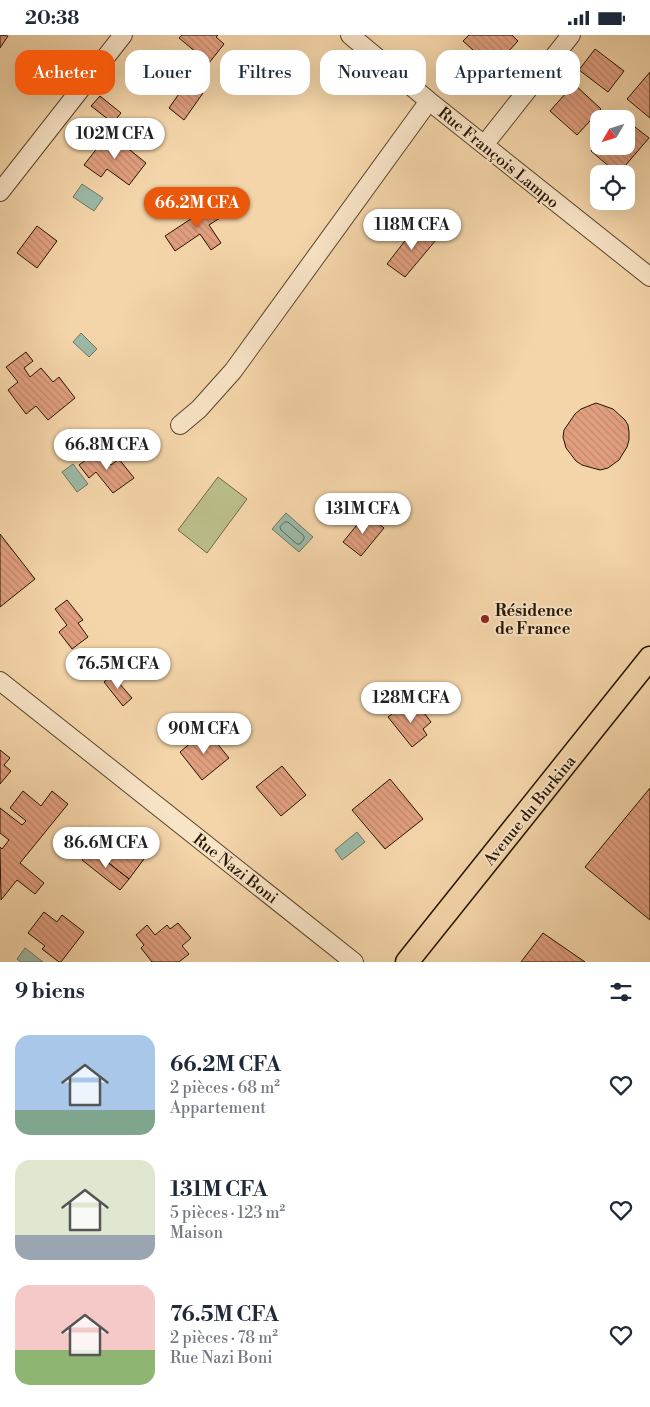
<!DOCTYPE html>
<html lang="fr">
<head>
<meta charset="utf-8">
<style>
	:root { --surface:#fff; --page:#f6f6f7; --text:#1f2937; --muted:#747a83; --accent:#ea580c }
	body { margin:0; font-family:"Libre Bodoni",serif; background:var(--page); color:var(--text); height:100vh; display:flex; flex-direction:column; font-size:19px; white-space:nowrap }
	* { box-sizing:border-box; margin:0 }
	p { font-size:16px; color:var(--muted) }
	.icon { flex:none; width:28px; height:28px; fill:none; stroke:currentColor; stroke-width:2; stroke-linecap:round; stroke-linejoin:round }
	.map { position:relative; height:927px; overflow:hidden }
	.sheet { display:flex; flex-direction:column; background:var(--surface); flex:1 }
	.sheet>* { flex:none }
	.top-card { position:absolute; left:15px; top:15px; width:620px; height:45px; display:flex; gap:10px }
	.needle { width:32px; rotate:231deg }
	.buttons { position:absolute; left:590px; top:75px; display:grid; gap:10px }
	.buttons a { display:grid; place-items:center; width:45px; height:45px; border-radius:10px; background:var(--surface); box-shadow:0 5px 20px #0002; font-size:25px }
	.price { position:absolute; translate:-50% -42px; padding:0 11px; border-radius:18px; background:#fff; color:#222; font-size:16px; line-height:32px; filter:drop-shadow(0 1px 2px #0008) }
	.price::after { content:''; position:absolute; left:50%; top:30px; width:15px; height:11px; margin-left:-8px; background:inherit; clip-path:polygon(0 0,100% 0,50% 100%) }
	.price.selected { background:var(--accent); color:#fff }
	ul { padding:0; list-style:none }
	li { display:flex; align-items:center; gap:15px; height:125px; padding:0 15px }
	li span { display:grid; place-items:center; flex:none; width:140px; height:100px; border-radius:15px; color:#555 }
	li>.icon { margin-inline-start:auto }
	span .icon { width:60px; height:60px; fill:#fffc; stroke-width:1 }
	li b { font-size:21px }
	h2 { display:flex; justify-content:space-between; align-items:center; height:60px; padding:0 15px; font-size:21px }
	.tag { padding:0 18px; border-radius:15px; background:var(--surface); box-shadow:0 5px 20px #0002; font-size:18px; line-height:45px }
	.tag.selected { background:var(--accent); color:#fff }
	.status { display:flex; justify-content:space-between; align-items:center; height:35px; padding:0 25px; background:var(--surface); direction:ltr }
	.status svg { height:14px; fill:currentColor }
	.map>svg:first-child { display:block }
	.park { fill:#babd89; stroke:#706844 }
	.water { fill:#9cb9a7; stroke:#6c7764 }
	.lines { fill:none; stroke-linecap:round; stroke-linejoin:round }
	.shore { stroke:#606654; stroke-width:1 }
	.building { fill:url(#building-back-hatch); stroke:#251400 }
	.minor-casing { stroke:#59442a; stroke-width:20 }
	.major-casing { stroke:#251400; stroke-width:25 }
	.minor { stroke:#f8e4c7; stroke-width:18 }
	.major { stroke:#f4d5a9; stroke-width:22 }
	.poi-dot { fill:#8f2418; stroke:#f8e4c7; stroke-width:2 }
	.labels { text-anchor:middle; stroke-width:4; stroke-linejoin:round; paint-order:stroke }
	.street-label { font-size:16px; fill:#251400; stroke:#f8e4c7 }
	.poi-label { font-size:16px; font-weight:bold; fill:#251400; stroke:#f8e4c7; text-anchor:start }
</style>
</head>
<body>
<div class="status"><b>20:38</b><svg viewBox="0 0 49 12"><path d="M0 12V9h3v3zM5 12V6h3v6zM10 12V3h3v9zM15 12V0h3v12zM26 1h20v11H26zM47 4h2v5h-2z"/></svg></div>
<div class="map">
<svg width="650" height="927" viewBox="0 0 650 927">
	<defs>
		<pattern id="building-back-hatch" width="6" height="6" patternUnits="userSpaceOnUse" patternTransform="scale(1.25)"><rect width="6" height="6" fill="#e19f7f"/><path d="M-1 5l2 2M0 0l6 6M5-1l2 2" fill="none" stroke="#c1886c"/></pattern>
	</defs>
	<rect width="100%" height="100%" fill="#f4d5a9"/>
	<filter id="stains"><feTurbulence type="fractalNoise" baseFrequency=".004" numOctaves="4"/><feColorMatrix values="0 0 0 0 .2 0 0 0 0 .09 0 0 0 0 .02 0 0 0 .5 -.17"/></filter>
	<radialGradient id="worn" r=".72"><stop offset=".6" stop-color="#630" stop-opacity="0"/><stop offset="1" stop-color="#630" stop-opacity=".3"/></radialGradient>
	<path class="park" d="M218,442L247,464L207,518L178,495Z"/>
	<path class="water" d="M82,149L103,163L94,176L73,162Z
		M81,298L97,314L89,322L73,307Z
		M73,429L88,449L77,457L62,437Z
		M286,478L313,502L299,517L272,494Z
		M357,797L365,807L342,825L335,815Z
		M25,913L43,927H21L17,924Z"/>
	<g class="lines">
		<path class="shore" d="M285,487H288L304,501V504L300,509H297L281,495L280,492Z"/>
	</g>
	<path class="building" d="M0,0L8,1L0,13Z
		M182,0H218L216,2L224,9L209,28L179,3Z
		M469,0H512L518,6L493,33L463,6Z
		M595,14L624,36L608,57L579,35Z
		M177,16L203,35L192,50L203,58L184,85L169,73L181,56L159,39Z
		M650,37V83L627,64Z
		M574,49L601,74L577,100L550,76Z
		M100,61L121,78L113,88L91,71Z
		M626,85L649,103L618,139L591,116L599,107V111H626Z
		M109,98L146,128L129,150L107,134L101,142L84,130Z
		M215,168L223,181L209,190L221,208L211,215L200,199L175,216L165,201Z
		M418,189L436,205L405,242L387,229Z
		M37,191L57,206L37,233L17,218Z
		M26,317L33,326L24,333L30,342L41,333L53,347L59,342L75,363L48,385L36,371L26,379L8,355L18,347L6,332Z
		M596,368L613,374L625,385L628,390L629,397V405L627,412L619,425L608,433L600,435L582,430L576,426L566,413L563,402L564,395L575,379L581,374Z
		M99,415L111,430L119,424L134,443L113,458L96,437L89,443L79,430Z
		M366,479L384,493L361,521L343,507Z
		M0,499L35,544L0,572Z
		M67,565L83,585L78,588L88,602L72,614L59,597L67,590L55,574Z
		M112,640L132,663L123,671L104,647Z
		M405,669L410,676L418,670L431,687L423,694L427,700L412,712L388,682Z
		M206,695L229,723L202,745L180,717Z
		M0,715L10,723L4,730L11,736L0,749Z
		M282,731L306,760L281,781L256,752Z
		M390,744L423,784L385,814L352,775Z
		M650,753V885L585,832Z
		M23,756L41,771L52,756L68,769L20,828L44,848L35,859L17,845L1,865L0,812L2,814L9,805L0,798V773L22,790L26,786L10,773Z
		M106,794L144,824L129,844L91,814Z
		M91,814L129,844L120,855L82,825Z
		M44,877L57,887L62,880L84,897L61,927H59L42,914L45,911L28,898Z
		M178,888L191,903L182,911L189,919L179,927H152L141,913L144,910L136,900L147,890L155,900L167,890L170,894Z
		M543,898L585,927H521Z"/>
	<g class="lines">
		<g class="minor-casing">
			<path id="minor" d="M350,0L429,66L650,242
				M484,110L571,0
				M0,157L123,0
				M180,390L199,374L233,336L429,66
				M0,646L354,927"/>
		</g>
		<g class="major-casing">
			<path id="major" d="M407,927L650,623"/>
		</g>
		<use href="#minor" class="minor"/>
		<use href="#major" class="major"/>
	</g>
	<circle class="poi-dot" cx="485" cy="584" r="5"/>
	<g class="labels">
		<g class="street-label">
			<text transform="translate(499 122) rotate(39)" y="6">Rue François Lampo</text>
			<text transform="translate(529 775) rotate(-51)" y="6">Avenue du Burkina</text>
			<text transform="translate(236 833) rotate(38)" y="6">Rue Nazi Boni</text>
		</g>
		<g class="poi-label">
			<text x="495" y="581">Résidence<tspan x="495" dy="18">de France</tspan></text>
		</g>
	</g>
	<rect width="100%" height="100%" filter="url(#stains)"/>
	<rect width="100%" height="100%" fill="url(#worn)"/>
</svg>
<div class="buttons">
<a><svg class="needle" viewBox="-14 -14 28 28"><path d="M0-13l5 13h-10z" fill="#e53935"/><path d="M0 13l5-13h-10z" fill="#747a83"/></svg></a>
<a><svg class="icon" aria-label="locate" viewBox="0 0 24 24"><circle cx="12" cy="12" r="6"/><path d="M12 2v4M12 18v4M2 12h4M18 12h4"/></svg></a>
</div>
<b class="price" style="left:115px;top:125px">102M CFA</b>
<b class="price selected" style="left:197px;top:194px">66.2M CFA</b>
<b class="price" style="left:412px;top:216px">118M CFA</b>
<b class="price" style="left:107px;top:436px">66.8M CFA</b>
<b class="price" style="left:363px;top:500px">131M CFA</b>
<b class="price" style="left:118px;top:655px">76.5M CFA</b>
<b class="price" style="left:411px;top:689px">128M CFA</b>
<b class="price" style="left:204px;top:720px">90M CFA</b>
<b class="price" style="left:106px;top:834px">86.6M CFA</b>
<div class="top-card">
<a class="tag selected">Acheter</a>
<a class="tag">Louer</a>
<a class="tag">Filtres</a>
<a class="tag">Nouveau</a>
<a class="tag">Appartement</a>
</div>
</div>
<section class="sheet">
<h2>9 biens<svg class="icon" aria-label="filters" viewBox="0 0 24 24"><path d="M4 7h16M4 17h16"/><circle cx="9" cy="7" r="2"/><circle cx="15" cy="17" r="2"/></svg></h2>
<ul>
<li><span style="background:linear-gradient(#a9c7e8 75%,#7fa58c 0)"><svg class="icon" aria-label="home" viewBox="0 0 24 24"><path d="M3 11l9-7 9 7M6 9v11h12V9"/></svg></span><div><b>66.2M CFA</b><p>2 pièces · 68 m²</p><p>Appartement</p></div><svg class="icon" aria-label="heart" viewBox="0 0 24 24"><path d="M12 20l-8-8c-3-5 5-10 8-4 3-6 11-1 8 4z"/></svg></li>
<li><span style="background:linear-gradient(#dfe7d0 75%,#9aa5b1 0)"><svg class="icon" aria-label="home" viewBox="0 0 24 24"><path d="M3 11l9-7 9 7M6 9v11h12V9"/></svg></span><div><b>131M CFA</b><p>5 pièces · 123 m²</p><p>Maison</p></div><svg class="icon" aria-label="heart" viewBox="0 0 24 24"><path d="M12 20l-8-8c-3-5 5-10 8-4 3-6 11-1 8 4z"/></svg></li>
<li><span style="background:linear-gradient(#f6c9c9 65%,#8fb573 0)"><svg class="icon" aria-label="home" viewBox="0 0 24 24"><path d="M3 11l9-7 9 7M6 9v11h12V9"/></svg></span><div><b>76.5M CFA</b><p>2 pièces · 78 m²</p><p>Rue Nazi Boni</p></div><svg class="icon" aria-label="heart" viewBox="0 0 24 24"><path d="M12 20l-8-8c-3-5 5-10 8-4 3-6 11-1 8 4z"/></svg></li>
</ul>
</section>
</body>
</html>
